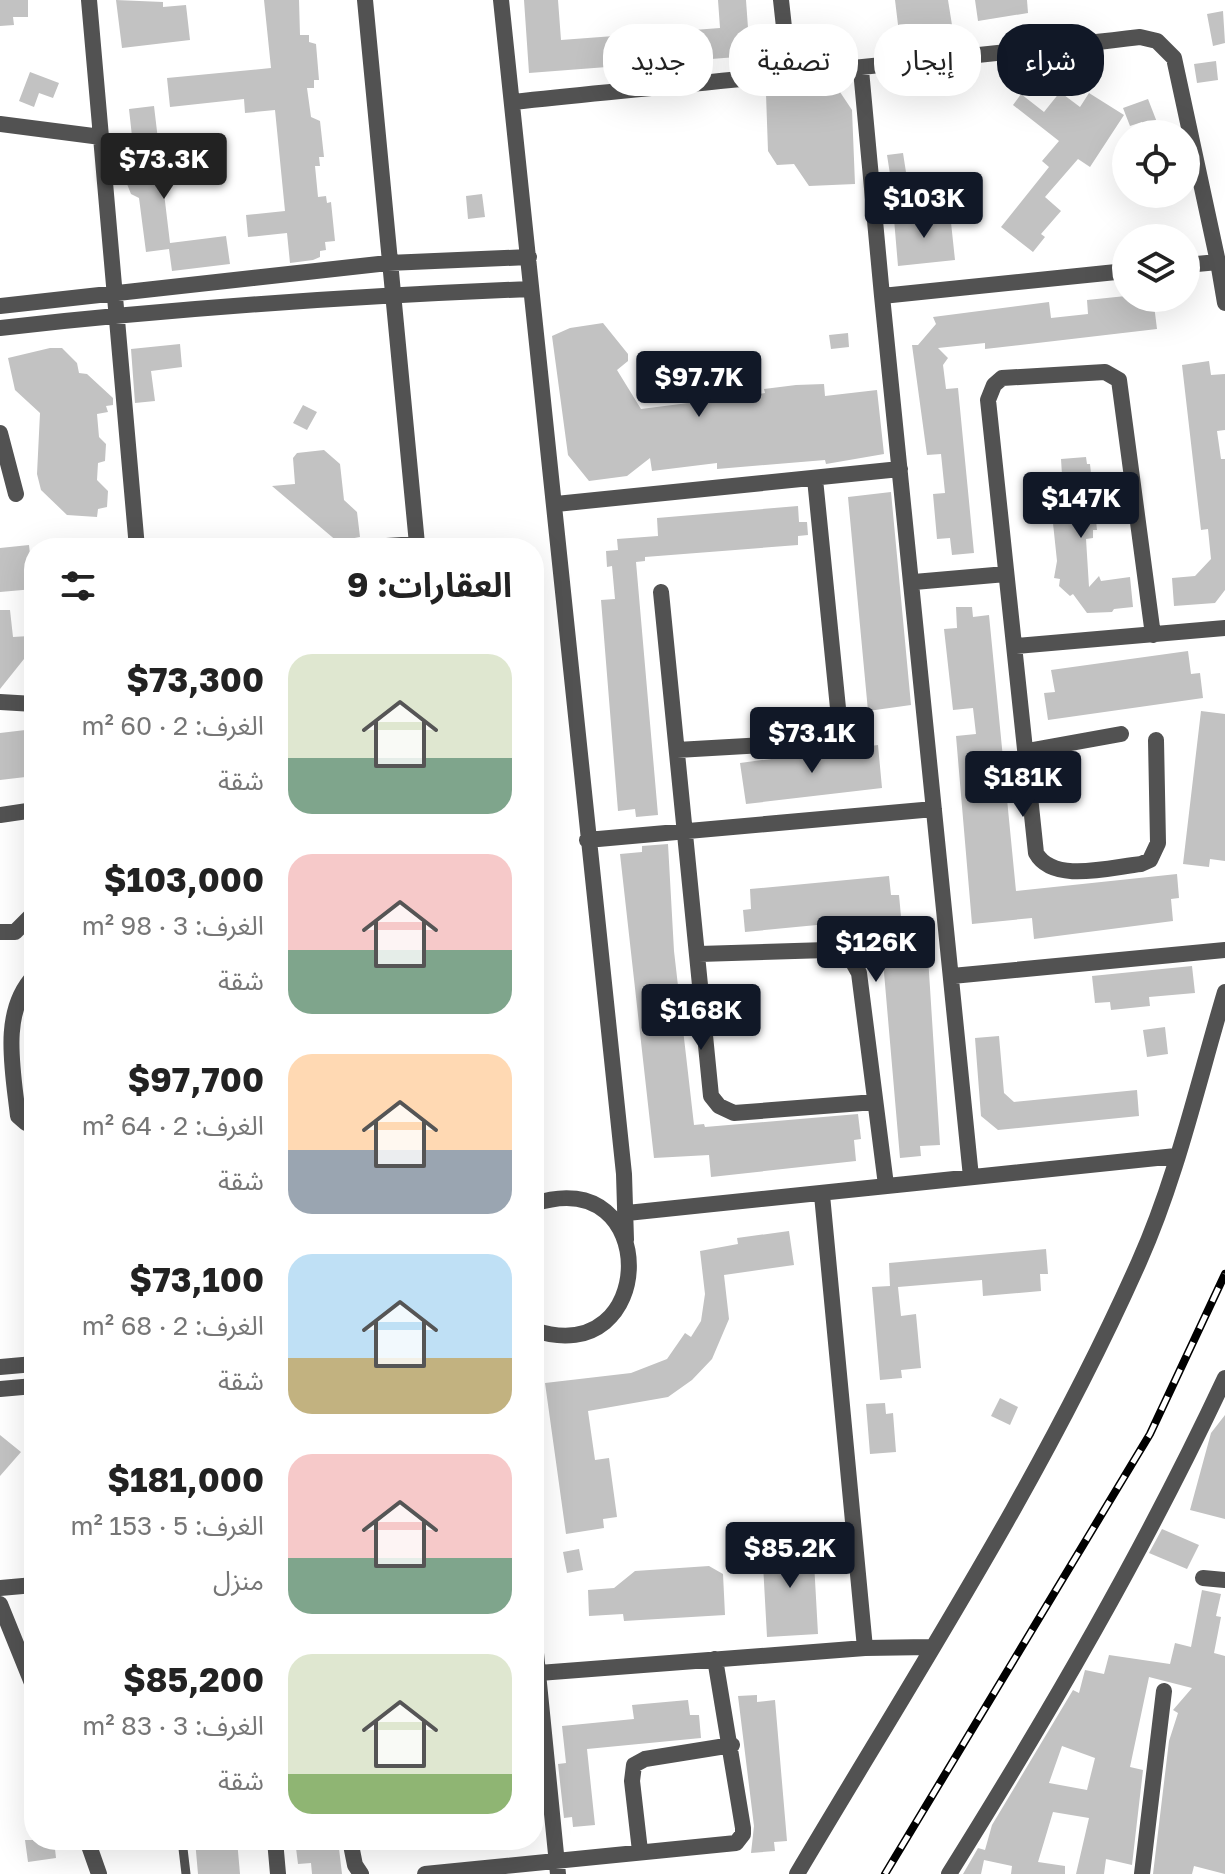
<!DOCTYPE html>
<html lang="ar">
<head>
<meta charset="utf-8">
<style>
	:root { --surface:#fff; --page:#f2f2f2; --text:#222; --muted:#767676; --accent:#111827 }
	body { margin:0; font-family:"Golos Text","Noto Sans Arabic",sans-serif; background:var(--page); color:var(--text); direction:rtl; height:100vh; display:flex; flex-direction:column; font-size:30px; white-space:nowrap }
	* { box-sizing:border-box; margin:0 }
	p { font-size:26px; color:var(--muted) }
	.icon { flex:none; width:44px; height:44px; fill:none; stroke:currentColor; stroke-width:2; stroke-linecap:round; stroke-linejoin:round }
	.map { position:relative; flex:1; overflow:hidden; direction:ltr }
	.details { position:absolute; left:24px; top:538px; width:520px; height:1312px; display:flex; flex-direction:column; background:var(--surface); border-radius:32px; box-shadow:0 8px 32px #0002; direction:rtl }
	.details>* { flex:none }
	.banner { position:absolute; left:568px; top:24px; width:536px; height:72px; direction:rtl; display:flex; gap:16px }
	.tools { position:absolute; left:1112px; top:120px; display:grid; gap:16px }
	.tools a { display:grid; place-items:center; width:88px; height:88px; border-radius:50%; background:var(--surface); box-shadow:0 8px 32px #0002; font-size:40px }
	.price { position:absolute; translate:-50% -68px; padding:0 18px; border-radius:8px; background:var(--accent); color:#fff; font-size:26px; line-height:52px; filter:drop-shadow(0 2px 4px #0008) }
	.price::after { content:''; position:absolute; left:50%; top:48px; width:24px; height:18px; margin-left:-12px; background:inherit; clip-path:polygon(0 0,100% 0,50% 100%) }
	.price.selected { background:#222; color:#fff }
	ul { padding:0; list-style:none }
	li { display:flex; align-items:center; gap:24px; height:200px; padding:0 32px }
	li span { display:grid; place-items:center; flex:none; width:224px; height:160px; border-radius:24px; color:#555 }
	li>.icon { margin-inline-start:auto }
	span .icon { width:96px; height:96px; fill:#fffc; stroke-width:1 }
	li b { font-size:34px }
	h2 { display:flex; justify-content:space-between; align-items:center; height:96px; padding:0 32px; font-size:34px }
	.chip { padding:0 28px; border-radius:32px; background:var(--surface); box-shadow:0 8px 32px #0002; font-size:28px; line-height:72px }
	.chip.selected { background:var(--accent); color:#fff }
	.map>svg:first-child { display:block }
	.building { fill:#c2c2c2; fill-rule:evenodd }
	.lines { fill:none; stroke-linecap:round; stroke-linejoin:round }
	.service { stroke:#525252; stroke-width:9 }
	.minor { stroke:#525252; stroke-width:16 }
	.rail-casing { stroke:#000; stroke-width:8 }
	.rail { stroke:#fff; stroke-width:5; stroke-dasharray:15; stroke-linecap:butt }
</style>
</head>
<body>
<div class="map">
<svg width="1225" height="1874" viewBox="0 0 1225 1874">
	<rect width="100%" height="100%" fill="#fff"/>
	<path class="building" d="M0,0H28V17H13L14,25L0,26Z
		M116,0L163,2V7L186,5L190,40L122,48Z
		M264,0H299L300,35H309V42L316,44L319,80H314V88H307L311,117L320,121L324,157H319L320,166H315L318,197L326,196L327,203L331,202L335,241L325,242L326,250L320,251V257L313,260L290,263L287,233L248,237L246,215L285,211L275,110L245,113L244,99L170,107L167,78L271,68Z
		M524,0H558L561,40L720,28L718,0H746L750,56L529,73Z
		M895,0H948L952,25L899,33Z
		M975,0H1027L1028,13L978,21Z
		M1223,11L1225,43L1213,46L1207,14Z
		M1216,61L1218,80L1197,83L1194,64Z
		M30,72L59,83L53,98L39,93L34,107L19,101Z
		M834,83L852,110L855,184L809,186L794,164L777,165L768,151L766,94L777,87Z
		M1060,92L1080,107L1089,93L1124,115L1090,167L1078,159L1045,197L1061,211L1041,234L1045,237L1033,252L1001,227L1049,167L1042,161L1059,141L1013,105L1021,94L1044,112Z
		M1148,99L1160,130L1149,134L1142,122L1130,126L1123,108Z
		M154,106L161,165L167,178L164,193L170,243L226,236L230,264L172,271L169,249L146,252L139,198L131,194L127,184V176L135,164L129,109Z
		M903,153L908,185L892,187L887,155Z
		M482,194L485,217L468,219L466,196Z
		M950,213L955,260L898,266L894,219Z
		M1126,296L1136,298L1137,307L1154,305L1157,329L985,349V343L938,348L948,358L943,365L946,389L958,388L974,553L952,555L950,538L937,539L933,494L945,493L941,454L927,455L912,345H918L936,324L933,317L1049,302L1051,318L1088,314L1087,300Z
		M603,323L628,354V361L617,370L641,409L704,401L703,396L725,393V398L765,393L764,389L796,385L824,384L825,396L877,390L884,454L826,464L825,460L717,469V463L652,471L650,458L627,476L589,481L568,455L552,336L570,328Z
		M848,333L849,347L831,349L829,335Z
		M180,344L182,367L151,371L155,401L135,403L131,349Z
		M50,348H62L77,363L79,373L87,374L113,398V405L106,406L108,412L97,414L99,437L106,444L105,461L98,463L97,480L108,491L107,507L98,509L97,517L67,515L41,490L37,474L40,413L15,390L8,358Z
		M1209,361L1211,375L1225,374V430L1217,431L1221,459H1225V590L1215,603L1174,606L1172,578L1195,576L1211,559L1208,529L1201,530L1182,365Z
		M303,405L317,412L307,430L293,423Z
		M324,450L340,464L344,500L357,512L360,537L349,539L345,548L272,486L295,484L293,458L297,453Z
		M1086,457L1087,464H1090L1097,530H1093V538L1086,539L1089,587L1099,576L1101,581L1130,577L1133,607L1114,609L1112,612L1087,613L1073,594L1070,596L1059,586L1060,579L1054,578L1057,561L1048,476L1062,475L1061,459Z
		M891,492L911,705L868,711L848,497Z
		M798,506L799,522H807L808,535L798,536V545L645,557V561L636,562L658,815L636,817L635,809L618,811L601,600L615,599L612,566L607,567L606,551L618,550L617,539L658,536L657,518Z
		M29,545L34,589L0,592V548Z
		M956,607H972L973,617L989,615L1016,891L1177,874L1179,898L1171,899L1173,921L1034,939L1032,918L972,924L956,736L976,734L973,708L953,710L944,629L957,628Z
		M0,610H10L13,637L29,636L31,658L24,659L0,689Z
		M1188,651L1191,674L1200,673L1203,698L1048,720L1044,693L1055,692L1051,670Z
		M1201,711L1225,714V861L1210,859L1209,867L1183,864Z
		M34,729V776L0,780V733Z
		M878,745L882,788L746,804L740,763Z
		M668,844L674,951L694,1125L704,1124L705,1127L858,1114L861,1139L854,1140L856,1161L711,1177L709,1155L654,1158L620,854L642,852V846Z
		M889,876L891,895H899L902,927L926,925L940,1145L920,1146L921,1156L900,1158L880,926L870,927L869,920L745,932L743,910L751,909L750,889Z
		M1192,966L1195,993L1149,997L1150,1006L1111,1010L1110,1002L1095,1003L1092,976Z
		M1165,1027L1168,1054L1147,1057L1143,1030Z
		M999,1036L1004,1093L1014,1102L1137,1090L1139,1116L998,1130L981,1116L975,1038Z
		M789,1231L794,1265L724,1275L729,1319L712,1359L692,1380L668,1397L588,1411L595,1460L609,1458L617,1517L603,1519L604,1528L566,1534L545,1383L631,1373L667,1359L685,1333L691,1337L701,1321L705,1294L700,1251L738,1244L737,1238Z
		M1046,1249L1048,1274H1040L1041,1291L983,1296L982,1280L898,1287L901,1316L916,1314L921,1368L901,1370L902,1378L880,1380L872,1287L890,1286L889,1263Z
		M1000,1398L1018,1407L1010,1425L991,1416Z
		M885,1403L886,1414L893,1413L896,1452L870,1454L866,1404Z
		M1225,1415V1519L1190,1510L1211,1433Z
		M0,1435L21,1452L0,1476Z
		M1162,1529L1199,1545L1187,1569L1149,1553Z
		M813,1544L818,1634L767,1637L762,1546Z
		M579,1549L583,1570L567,1573L563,1552Z
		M709,1566L723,1574L725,1615L624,1621L623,1614L589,1616L588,1590L614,1588L635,1571Z
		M1202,1590L1221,1594L1216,1616L1221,1617L1214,1653L1225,1656V1874L1194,1866L1192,1874H1153L1169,1741L1178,1713L1173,1710L1192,1688L1149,1677L1130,1767L1143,1770L1132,1865L1106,1859L1104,1874H1076L1089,1818L1053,1812L1038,1862L1065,1866V1874H1011L1012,1866L984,1860L981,1874H963L978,1848L985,1850L992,1825L1073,1690L1079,1693L1085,1670L1104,1674L1109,1655L1170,1664L1175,1643L1191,1647ZM1062,1746L1095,1758L1087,1790L1049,1783Z
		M757,1695V1702L775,1700L787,1841L774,1842L775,1851L751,1853L754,1826L738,1696Z
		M688,1700L690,1715H699L701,1738L587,1749L595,1825L573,1827L572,1817L564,1818L558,1764L566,1763L562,1726L634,1719L632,1705Z
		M25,1840H54L56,1858L28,1862Z
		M195,1840H237L240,1874H198Z
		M295,1840H338L342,1874H312L311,1863L298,1864Z"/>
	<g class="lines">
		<path class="service" d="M182,1840L186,1874"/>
		<path class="minor" d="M89,0L137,548
			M365,0L417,544
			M501,0L624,1174L626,1240
			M781,0L789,73
			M861,70L882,296
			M513,102C722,80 931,62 1140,37L1157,41L1174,58L1218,262
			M0,124L101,137
			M1186,265L1218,262L1225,303
			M0,306L388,263L529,257
			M0,328C177,308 354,296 531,289
			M0,433L16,494
			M556,504L900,469
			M356,548L417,544L418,548
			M914,582L1006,574
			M661,592L711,1096L719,1106L734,1113L875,1102
			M1153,635L1119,380L1105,372L1002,378L994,385L988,400L1036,853C1053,884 1111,867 1141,864L1150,860L1158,843L1156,740
			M1016,646L1225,628
			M0,702L34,704
			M677,750L815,742L828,735L839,718L815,479
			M1027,751L1121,734
			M0,815L34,810
			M587,840L934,809
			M0,932H15L34,913
			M699,954L827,950L850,957L859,973L886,1185
			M34,976C0,1012 13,1070 18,1116L26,1123H34
			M952,976L1225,950
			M971,1177L882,296L1126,271
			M822,1195L865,1648
			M534,1204C662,1161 659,1372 534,1330
			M627,1213L1176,1156
			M0,1367L34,1364
			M0,1389L34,1386
			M1203,1578L1225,1580
			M0,1588L34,1585
			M0,1604L34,1688
			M534,1633L558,1874
			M539,1673L865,1648L930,1647
			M87,1840L99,1874
			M275,1840L278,1874
			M350,1840L355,1865L361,1874
			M640,1851L632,1781L634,1765L645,1759L732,1745
			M425,1874L736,1843L743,1834V1828L715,1659
			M797,1874C916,1673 1044,1476 1139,1262C1177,1177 1198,1082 1225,992
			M949,1874C1049,1714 1145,1549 1225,1378
			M1142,1874L1164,1691"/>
		<g class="rail-casing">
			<path id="rail" d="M885,1874L1150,1434L1225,1274"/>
		</g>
		<use href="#rail" class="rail"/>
	</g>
</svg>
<div class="tools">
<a><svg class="icon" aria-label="locate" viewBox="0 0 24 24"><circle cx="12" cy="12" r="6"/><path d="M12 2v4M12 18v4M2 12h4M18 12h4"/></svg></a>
<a><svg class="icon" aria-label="layers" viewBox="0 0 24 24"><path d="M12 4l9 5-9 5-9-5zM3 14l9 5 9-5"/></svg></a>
</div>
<b class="price selected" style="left:164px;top:201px">$73.3K</b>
<b class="price" style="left:924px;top:240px">$103K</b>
<b class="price" style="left:699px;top:419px">$97.7K</b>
<b class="price" style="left:1081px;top:540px">$147K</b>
<b class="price" style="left:812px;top:775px">$73.1K</b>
<b class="price" style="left:1023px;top:819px">$181K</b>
<b class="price" style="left:876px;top:984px">$126K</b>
<b class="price" style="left:701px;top:1052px">$168K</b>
<b class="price" style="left:790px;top:1590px">$85.2K</b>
<div class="banner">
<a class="chip selected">شراء</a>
<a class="chip">إيجار</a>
<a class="chip">تصفية</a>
<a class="chip">جديد</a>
</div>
<section class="details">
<h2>العقارات: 9<svg class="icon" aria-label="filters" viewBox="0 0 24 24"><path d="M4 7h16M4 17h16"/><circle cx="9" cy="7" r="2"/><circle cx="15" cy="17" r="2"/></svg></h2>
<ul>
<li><span style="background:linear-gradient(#dfe7d0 65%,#7fa58c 0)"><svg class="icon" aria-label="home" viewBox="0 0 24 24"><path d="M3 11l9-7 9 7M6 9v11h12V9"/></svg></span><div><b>$73,300</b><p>الغرف: 2 · 60 m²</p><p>شقة</p></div></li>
<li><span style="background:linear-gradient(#f6c9c9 60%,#7fa58c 0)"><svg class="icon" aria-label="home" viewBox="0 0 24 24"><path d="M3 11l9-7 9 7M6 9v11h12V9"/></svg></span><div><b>$103,000</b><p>الغرف: 3 · 98 m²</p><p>شقة</p></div></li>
<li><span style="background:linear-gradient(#ffd9b3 60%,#9aa5b1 0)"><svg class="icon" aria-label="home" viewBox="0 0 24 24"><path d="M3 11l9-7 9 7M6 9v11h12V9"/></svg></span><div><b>$97,700</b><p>الغرف: 2 · 64 m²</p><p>شقة</p></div></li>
<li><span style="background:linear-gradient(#bfe0f5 65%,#c2b280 0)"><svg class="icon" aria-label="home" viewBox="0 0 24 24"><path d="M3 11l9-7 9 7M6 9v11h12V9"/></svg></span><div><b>$73,100</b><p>الغرف: 2 · 68 m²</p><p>شقة</p></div></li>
<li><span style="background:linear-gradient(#f6c9c9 65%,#7fa58c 0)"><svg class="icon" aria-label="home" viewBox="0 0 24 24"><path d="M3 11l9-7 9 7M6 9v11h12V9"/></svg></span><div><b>$181,000</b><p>الغرف: 5 · 153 m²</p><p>منزل</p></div></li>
<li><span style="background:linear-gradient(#dfe7d0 75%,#8fb573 0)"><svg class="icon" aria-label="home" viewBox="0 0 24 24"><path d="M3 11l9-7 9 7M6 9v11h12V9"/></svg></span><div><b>$85,200</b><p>الغرف: 3 · 83 m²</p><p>شقة</p></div></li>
</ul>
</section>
</div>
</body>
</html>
